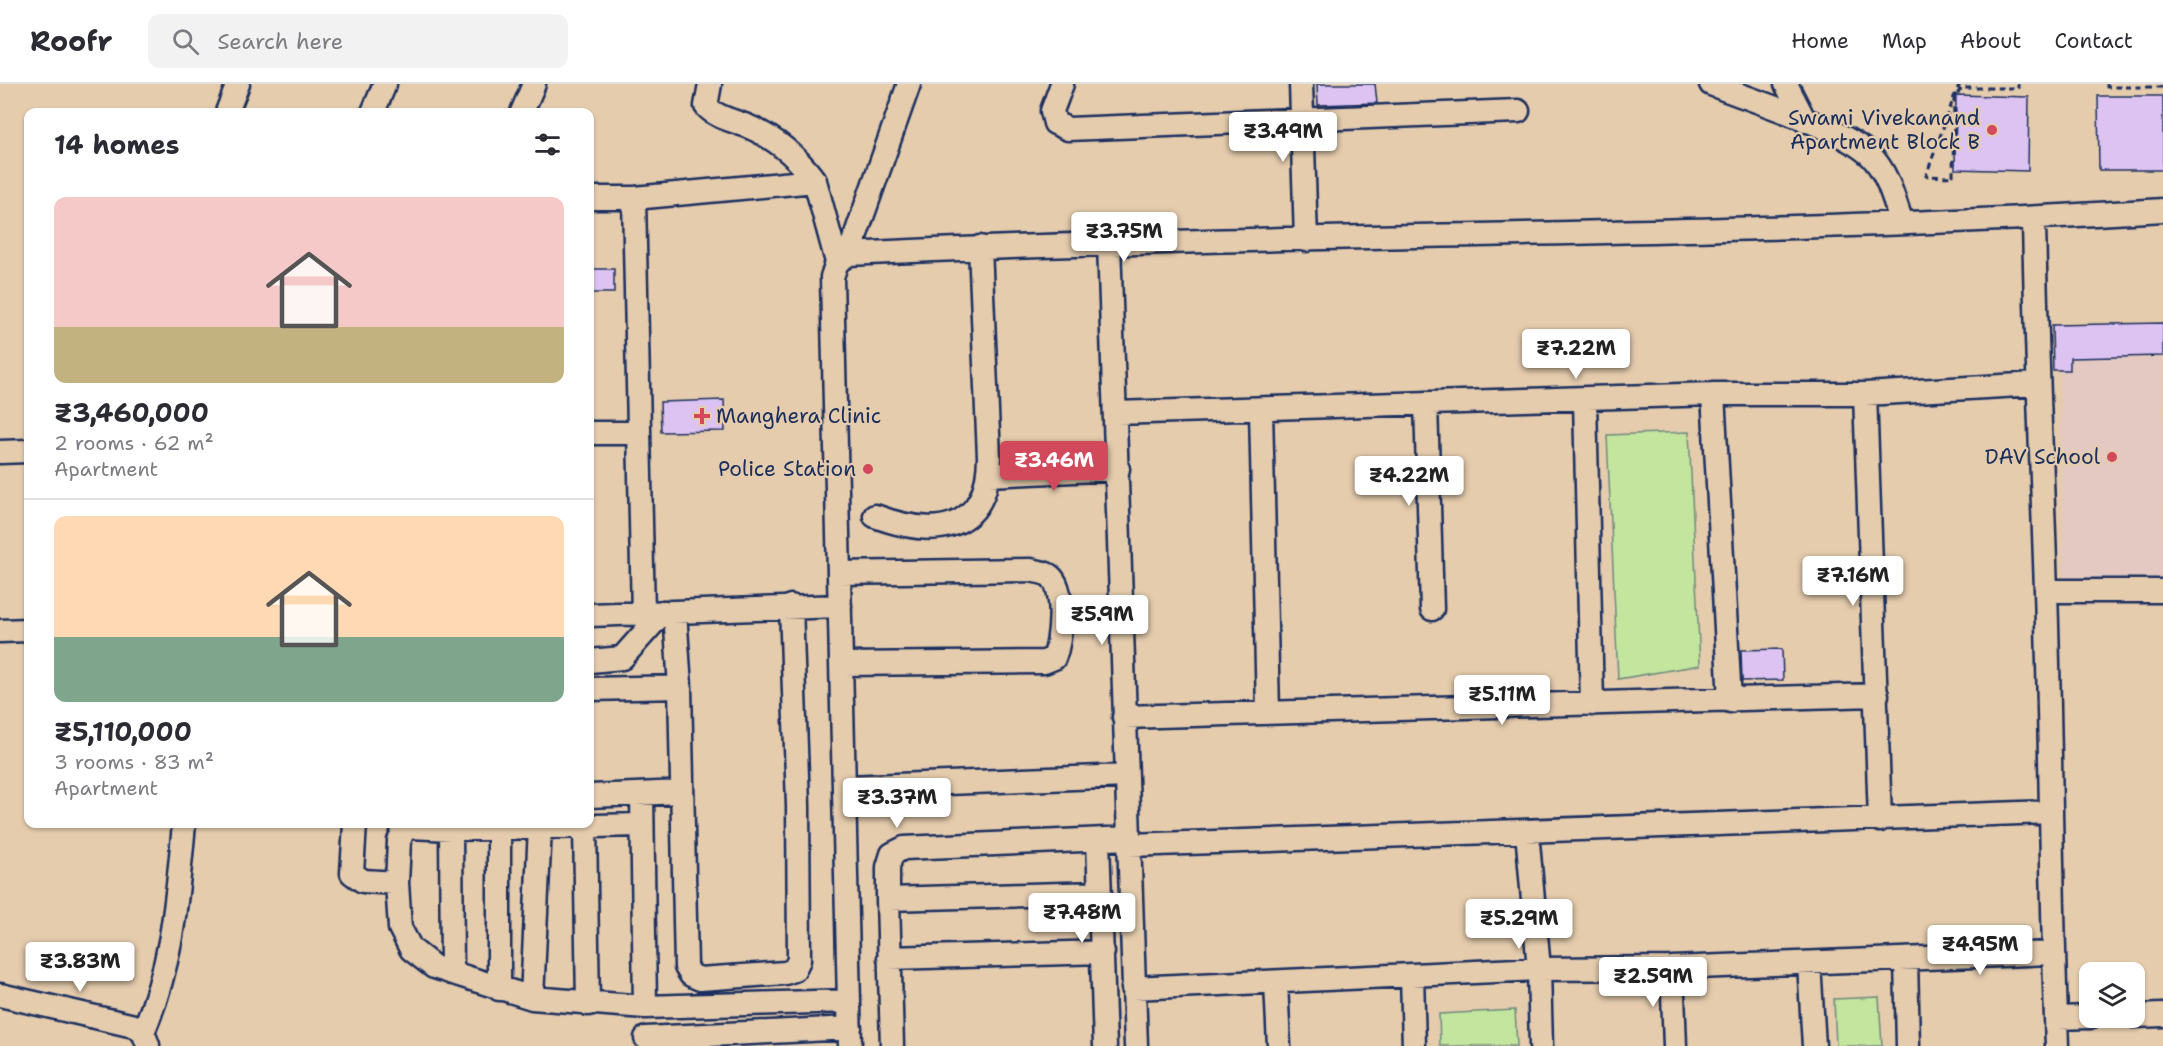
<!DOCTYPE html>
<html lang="en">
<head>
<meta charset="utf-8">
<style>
	:root { --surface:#fff; --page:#f2f2f3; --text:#2b2b33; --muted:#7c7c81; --line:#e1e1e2; --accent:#d1495b }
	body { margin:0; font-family:"Shantell Sans",sans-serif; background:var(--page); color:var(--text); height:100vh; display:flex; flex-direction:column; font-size:22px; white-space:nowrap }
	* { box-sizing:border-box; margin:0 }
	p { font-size:20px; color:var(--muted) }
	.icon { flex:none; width:33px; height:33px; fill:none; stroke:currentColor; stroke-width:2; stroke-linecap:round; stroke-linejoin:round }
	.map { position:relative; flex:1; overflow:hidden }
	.panel { position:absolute; left:24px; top:24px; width:570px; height:720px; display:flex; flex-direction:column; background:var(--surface); border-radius:12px; box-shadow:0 2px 4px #0004 }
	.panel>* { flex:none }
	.fabs { position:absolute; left:2079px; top:878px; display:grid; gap:12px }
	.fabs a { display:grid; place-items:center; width:66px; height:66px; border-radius:12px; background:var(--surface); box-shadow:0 2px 4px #0004; font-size:30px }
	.price { position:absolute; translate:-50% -51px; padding:0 14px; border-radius:6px; background:#fff; color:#222; font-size:20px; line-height:39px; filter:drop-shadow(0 2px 3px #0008) }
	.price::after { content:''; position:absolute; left:50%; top:36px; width:18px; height:14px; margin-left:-9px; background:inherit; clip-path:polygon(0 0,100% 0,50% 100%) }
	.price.current { background:var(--accent); color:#fff }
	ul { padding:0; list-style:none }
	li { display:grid; align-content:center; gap:12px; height:318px; padding:0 30px }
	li+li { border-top:2px solid var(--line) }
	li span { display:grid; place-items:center; height:186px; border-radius:12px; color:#555 }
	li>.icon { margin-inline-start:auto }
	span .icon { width:108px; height:108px; fill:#fffc; stroke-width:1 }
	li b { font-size:26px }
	h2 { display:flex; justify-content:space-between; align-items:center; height:72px; padding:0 30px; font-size:26px }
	header { display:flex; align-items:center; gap:36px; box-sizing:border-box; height:84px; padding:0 30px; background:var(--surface); border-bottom:2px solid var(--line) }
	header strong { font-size:28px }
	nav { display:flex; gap:33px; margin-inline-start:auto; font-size:21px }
	.search { width:420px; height:54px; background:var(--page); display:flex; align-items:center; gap:15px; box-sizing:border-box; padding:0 21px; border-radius:12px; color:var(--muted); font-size:22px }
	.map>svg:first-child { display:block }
	.built { fill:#e3c9c1 }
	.green { fill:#c3e59e; stroke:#6f8a7e; stroke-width:1.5 }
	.building { fill:#ddc3f1; stroke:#1b2f5e; stroke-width:1.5 }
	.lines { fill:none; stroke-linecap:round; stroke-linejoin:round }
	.minor-casing { stroke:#1b2f5e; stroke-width:27 }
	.path { stroke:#1b2f5e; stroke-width:3; stroke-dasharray:6 4.5; stroke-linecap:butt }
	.minor { stroke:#e5ccad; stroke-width:22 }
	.poi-dot { fill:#d1495b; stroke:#e5ccad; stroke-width:2 }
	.labels { text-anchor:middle; stroke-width:4.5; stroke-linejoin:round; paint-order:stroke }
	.poi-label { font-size:21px; fill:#1b2f5e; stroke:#e5ccad; text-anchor:end }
</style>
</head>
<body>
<header>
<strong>Roofr</strong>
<div class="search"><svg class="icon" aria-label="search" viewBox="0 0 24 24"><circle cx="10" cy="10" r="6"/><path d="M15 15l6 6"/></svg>Search here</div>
<nav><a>Home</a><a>Map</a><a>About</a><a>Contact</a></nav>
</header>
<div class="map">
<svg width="2163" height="962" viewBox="0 0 2163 962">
	<rect width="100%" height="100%" fill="#e5ccad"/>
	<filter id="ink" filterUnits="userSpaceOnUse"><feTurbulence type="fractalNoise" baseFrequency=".0167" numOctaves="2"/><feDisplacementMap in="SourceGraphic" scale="12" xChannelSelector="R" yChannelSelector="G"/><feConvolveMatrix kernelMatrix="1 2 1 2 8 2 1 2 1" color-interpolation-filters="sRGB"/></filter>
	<g filter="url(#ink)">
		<path class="built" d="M2163,249V496L2064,498L2059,250Z"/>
		<path class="green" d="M1689,348L1700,581L1618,595L1607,351Z
			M1879,913L1882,962H1836L1834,915Z
			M1515,926L1517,962H1440L1439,930Z"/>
		<path class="building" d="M1317,0H1375L1377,19L1318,21Z
			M1956,11L2029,13L2028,87L1955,85Z
			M2098,12H2163V86H2099Z
			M590,185H614V209H590Z
			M2163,239V272L2070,274V286H2053L2052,241Z
			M724,316L725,347L661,348L660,318Z
			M1782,565L1783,596L1742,597L1741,566Z"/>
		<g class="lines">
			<g class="minor-casing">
				<path id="minor" d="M710,0L706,22C717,34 732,36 747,42C776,54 797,72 815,97
					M1062,0L1052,27L1055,39L1068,45L1518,27
					M1301,0L1306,156
					M1711,0C1750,16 1843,44 1871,72C1888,89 1894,116 1902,139
					M1786,0L1805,37
					M227,28L238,0
					M373,28L385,0
					M522,28L534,0
					M590,114H634
					M2034,135C2036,259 2042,383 2046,507C2051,659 2051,810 2057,962
					M1109,159L1136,962
					M849,170L909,0
					M1713,310L1730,617
					M1865,310L1880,736
					M1585,316L1592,620
					M1426,319L1432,525
					M1261,326L1268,628
					M1116,329L1713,310H1865L2037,300
					M590,349H639
					M0,368L28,367
					M989,391L1118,385
					M875,432C934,454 988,450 989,373L980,163
					M839,489L1031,486C1037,488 1045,488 1050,492C1066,504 1061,557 1054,574L1044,578L841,580
					M2046,507H2163
					M675,528L680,603L686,883L691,891L700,895L785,889L794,886L799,876L798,721L791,522
					M643,530L634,114L815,97L837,178
					M590,531L840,522
					M0,547L28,546
					M590,577L622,574L663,528
					M590,605L680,603
					M1124,633L1877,611
					M845,703L1127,692
					M642,710L645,923L849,917
					M590,712L681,708
					M355,740L352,789L363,797L397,799L400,844L411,865L434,883L532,914L645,923
					M585,742L588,920
					M451,745L452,889
					M1527,747L1539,885L1541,962
					M1098,756L1105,962
					M1130,761L2051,728
					M397,799L399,757L403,748L410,743L451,745L642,741
					M888,815L1100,809
					M889,874L1103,868
					M1906,875L1908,962
					M1809,879L1814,962
					M1672,884L1675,962
					M1412,892L1414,962
					M1276,899L1279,962
					M1133,904L1539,885L1672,884L2052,869
					M499,905V744
					M0,911L134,942L143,948L148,961
					M532,914L540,743
					M2134,932L2163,931
					M2056,934L2090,933
					M143,948C173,879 177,813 184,740
					M646,954L850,944
					M850,962L832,193L837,178L849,170C1287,148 1726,154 2163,126
					M892,962L888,815V783L892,770L904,764L1129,754"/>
			</g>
			<path class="path" d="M1960,0L1954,13L1926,92L1953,93L1954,13L1962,4H2018V0
				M2107,0V3H2163"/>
			<use href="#minor" class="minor"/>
		</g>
	</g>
	<g class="poi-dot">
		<circle cx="1992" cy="46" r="6"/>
		<path d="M699 323h6v6h6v6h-6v6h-6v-6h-6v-6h6z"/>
		<circle cx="2112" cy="373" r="6"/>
		<circle cx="868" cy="385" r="6"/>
	</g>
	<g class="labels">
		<g class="poi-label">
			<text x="1980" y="41">Swami Vivekanand<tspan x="1980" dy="24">Apartment Block B</tspan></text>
			<text x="716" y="339" text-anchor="start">Manghera Clinic</text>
			<text x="2100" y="380">DAV School</text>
			<text x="856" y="392">Police Station</text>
		</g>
	</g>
</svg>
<div class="fabs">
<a><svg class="icon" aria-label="layers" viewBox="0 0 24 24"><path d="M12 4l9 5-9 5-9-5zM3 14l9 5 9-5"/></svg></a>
</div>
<b class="price" style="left:1283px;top:79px">₹3.49M</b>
<b class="price" style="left:1124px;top:179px">₹3.75M</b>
<b class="price" style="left:1576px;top:296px">₹7.22M</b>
<b class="price current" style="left:1054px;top:408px">₹3.46M</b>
<b class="price" style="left:1409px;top:423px">₹4.22M</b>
<b class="price" style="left:1853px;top:523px">₹7.16M</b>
<b class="price" style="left:1102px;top:562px">₹5.9M</b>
<b class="price" style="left:1502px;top:642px">₹5.11M</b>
<b class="price" style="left:897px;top:745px">₹3.37M</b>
<b class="price" style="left:1082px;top:860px">₹7.48M</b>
<b class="price" style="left:1519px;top:866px">₹5.29M</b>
<b class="price" style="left:1980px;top:892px">₹4.95M</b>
<b class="price" style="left:80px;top:909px">₹3.83M</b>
<b class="price" style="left:1653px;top:924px">₹2.59M</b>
<section class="panel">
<h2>14 homes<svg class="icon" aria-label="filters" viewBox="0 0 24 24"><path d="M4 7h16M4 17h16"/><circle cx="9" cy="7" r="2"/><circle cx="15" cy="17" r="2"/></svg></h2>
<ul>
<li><span style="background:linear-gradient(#f6c9c9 70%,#c2b280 0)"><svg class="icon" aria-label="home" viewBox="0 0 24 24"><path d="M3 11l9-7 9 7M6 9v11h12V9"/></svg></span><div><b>₹3,460,000</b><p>2 rooms · 62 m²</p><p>Apartment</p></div></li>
<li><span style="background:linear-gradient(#ffd9b3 65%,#7fa58c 0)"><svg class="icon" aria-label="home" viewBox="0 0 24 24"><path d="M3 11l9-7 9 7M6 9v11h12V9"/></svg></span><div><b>₹5,110,000</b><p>3 rooms · 83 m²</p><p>Apartment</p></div></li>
</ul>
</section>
</div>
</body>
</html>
